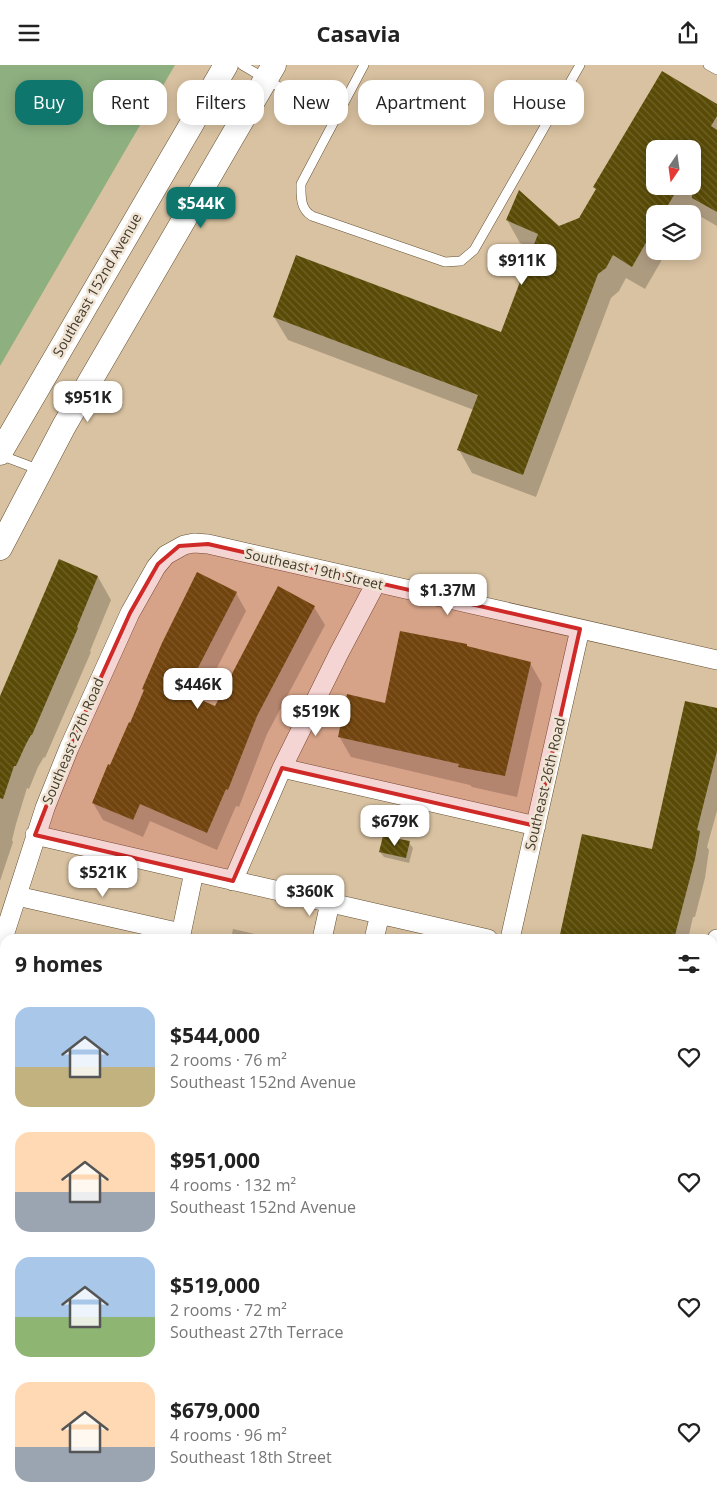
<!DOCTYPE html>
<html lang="en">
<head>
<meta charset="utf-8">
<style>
	:root { --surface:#fff; --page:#f2f2f2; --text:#222; --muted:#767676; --accent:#0f766e }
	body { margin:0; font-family:"Open Sans",sans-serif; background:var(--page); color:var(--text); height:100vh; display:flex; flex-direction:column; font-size:19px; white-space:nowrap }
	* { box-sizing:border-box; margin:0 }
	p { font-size:16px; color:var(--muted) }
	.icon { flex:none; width:28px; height:28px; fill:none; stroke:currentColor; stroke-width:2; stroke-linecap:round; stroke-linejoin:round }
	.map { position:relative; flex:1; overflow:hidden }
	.side { position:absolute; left:0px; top:869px; width:718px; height:571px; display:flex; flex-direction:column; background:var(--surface); border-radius:15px 15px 0 0; box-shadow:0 2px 12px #0003 }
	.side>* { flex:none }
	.banner { position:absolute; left:15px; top:15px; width:688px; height:45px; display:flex; gap:10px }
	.needle { width:32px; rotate:193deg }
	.fabs { position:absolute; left:646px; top:75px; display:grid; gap:10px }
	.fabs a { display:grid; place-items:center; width:55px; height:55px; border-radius:10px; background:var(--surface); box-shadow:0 2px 12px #0003; font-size:25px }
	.price { position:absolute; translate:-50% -42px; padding:0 11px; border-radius:10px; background:#fff; color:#222; font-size:16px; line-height:32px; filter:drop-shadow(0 1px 2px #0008) }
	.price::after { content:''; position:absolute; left:50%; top:30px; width:15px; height:11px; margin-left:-8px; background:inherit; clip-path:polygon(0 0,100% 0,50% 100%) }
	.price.selected { background:var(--accent); color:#fff }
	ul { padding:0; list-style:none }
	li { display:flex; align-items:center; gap:15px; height:125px; padding:0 15px }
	li span { display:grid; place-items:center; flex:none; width:140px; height:100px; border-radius:15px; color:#555 }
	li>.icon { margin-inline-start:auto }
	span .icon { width:60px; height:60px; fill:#fffc; stroke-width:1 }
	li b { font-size:21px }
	h2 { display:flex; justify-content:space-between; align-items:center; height:60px; padding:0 15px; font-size:21px }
	.chip { padding:0 18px; border-radius:15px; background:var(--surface); box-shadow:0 2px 12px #0003; font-size:18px; line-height:45px }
	.chip.selected { background:var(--accent); color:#fff }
	header { display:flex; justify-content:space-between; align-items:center; height:65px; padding:0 15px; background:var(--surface); font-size:22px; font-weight:700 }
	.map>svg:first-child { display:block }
	.park { fill:#8eb080 }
	.shadow { fill:#0003; fill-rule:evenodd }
	.building { fill:url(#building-back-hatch) }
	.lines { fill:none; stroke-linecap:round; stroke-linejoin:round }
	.service-casing { stroke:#634f31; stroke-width:10 }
	.minor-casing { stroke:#634f31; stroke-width:20 }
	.tertiary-casing { stroke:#634f31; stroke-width:25 }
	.service { stroke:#fff; stroke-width:9 }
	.minor { stroke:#fff; stroke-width:19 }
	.tertiary { stroke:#fff; stroke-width:24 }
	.marked { fill:#cf2928; fill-opacity:0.2; stroke:#cf2928; stroke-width:4; stroke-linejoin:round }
	.labels { text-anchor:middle; stroke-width:5; stroke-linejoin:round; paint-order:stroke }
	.street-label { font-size:14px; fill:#433a2c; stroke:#f0e4d4 }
</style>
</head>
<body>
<header><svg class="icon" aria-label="menu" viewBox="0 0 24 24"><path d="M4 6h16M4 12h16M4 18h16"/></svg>Casavia<svg class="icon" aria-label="share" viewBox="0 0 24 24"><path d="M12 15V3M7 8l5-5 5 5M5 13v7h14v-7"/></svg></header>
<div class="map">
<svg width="717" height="1439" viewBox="0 0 717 1439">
	<defs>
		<pattern id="building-back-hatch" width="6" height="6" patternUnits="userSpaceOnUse" patternTransform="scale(1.25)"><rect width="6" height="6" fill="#594b06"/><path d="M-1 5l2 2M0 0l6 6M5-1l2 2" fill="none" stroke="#6f632b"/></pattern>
	</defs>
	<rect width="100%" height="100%" fill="#d9c2a1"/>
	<path class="park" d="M0,0H175L0,301Z"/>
	<path class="shadow" d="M717,40V161L691,146L690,149H655V186H667L645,224L626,213L619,226L611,233L536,432L472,408L459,385L474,345L288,275L274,252L502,269L534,184L520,178L507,155L559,162L580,154L597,125L595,122ZM655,84H692V121H655Z
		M60,496L98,512L111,535L90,586L91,587L45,693L44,692L38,702L29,724L27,723L16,759L12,775L13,777L0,816V634Z
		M236,528L246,546L200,636L215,642L314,542L325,560L267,669L239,742L236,741L217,785L150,756L143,772L103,755L93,738L111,702L144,627L143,624Z
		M468,583L530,598L542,619L517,732L472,722L470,720L351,692L339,671Z
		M717,645V746L707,782L709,785L705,813L695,852H693L688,874H560L652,786Z
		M409,778L413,783L409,798L384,792L380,787Z
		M233,864L272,873V874H231Z
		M717,1254V1386L712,1363V1255Z
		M0,1340L5,1341V1396L0,1395Z
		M483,1435H526L527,1439H486Z
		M529,1435H536L537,1439H529Z
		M585,1435H630L631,1439H586Z
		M34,1436L35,1439H11Z"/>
	<path class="building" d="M662,6L717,39V51L711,61L717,65V147L692,133V84H655V121H679L663,149H655V162L632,202L613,190L606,203L598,209L523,410L457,385L478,330L273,252L296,190L501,267L538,169L506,155L519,125L559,161L579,153L596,124L593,122Z
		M59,494L98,511L77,562L78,563L32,670H31L26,679L16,701H14L3,734L0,733V631Z
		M197,507L237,527L185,628L215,641L278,521L315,541L257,651L228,725L226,724L207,768L140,739L133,755L92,738L108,699L110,700L129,657L130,658L144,625L142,624L162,578Z
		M400,566L467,579V581L531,597L505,711L458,702L459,699L338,672L347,629L385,638Z
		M685,636L717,643V686L697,765L700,766L695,794L674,874H559L582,769L652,784Z
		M383,771L410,776L406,793L379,787Z"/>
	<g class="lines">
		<g class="service-casing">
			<path id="service" d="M242,0L335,55
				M364,0L301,119C301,131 300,144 312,151L445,197L461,196L474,185L580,0
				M708,0L717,5
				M0,390L40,405"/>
		</g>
		<g class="minor-casing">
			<path id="minor" d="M282,703L536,761
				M35,770L488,874
				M233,816L282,703L339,588L376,518
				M17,831L181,868
				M180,874L194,807
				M322,874L330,838
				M374,874L380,849
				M510,874L580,564
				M0,883L45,743L69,683L130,548L156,502L166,490L184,480L194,478L208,479L717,595
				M712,893L717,874
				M0,1180L5,1181
				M0,1288L5,1289
				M77,1435V1439
				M243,1435L244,1439
				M432,1435V1439
				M674,1435L675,1439"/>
		</g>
		<g class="tertiary-casing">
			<path id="tertiary" d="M0,388L226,0
				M0,483L64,361L274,0
				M0,976L5,977
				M0,1032L5,1033
				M712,1146L717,1147
				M712,1193L717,1194"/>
		</g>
		<use href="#service" class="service"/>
		<use href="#minor" class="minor"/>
		<use href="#tertiary" class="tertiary"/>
	</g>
	<path class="marked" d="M208,479L580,564L536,761L282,703L233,816L35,770L69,683L130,548L158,499L179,481Z"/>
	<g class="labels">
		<g class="street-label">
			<text transform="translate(97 220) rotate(-60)" y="5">Southeast 152nd Avenue</text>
			<text transform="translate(314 504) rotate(13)" y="5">Southeast 19th Street</text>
			<text transform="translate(73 676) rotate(-67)" y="5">Southeast 27th Road</text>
			<text transform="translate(545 719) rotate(-77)" y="5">Southeast 26th Road</text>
		</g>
	</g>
</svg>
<div class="fabs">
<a><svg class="needle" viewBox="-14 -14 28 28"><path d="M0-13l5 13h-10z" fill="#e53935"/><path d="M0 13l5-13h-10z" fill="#767676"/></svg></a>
<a><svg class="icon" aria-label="layers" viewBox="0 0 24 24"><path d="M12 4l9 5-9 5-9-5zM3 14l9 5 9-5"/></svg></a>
</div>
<b class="price selected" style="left:201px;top:164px">$544K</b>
<b class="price" style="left:522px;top:221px">$911K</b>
<b class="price" style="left:88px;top:358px">$951K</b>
<b class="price" style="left:448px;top:551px">$1.37M</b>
<b class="price" style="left:198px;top:645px">$446K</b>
<b class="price" style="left:316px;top:672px">$519K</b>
<b class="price" style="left:395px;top:782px">$679K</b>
<b class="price" style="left:103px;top:833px">$521K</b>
<b class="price" style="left:310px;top:852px">$360K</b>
<div class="banner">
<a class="chip selected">Buy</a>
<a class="chip">Rent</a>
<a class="chip">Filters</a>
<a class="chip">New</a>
<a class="chip">Apartment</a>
<a class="chip">House</a>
</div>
<section class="side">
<h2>9 homes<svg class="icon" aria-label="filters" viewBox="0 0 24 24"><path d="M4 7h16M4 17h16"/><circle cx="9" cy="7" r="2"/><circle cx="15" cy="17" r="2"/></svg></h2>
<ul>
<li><span style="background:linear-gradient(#a9c7e8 60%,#c2b280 0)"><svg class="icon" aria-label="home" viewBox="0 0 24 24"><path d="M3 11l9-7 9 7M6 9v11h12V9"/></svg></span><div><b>$544,000</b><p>2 rooms · 76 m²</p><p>Southeast 152nd Avenue</p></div><svg class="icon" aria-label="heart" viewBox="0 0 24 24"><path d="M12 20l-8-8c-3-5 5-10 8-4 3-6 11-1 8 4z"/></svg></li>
<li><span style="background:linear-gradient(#ffd9b3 60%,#9aa5b1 0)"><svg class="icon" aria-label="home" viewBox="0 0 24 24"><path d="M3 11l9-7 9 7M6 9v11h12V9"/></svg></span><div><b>$951,000</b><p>4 rooms · 132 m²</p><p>Southeast 152nd Avenue</p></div><svg class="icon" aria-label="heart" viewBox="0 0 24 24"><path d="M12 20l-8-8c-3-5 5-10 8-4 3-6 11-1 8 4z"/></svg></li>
<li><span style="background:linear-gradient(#a9c7e8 60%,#8fb573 0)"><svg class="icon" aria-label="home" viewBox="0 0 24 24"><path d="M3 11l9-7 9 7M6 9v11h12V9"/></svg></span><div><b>$519,000</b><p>2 rooms · 72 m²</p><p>Southeast 27th Terrace</p></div><svg class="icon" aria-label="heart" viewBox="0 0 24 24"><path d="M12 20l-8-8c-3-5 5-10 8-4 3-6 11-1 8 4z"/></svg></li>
<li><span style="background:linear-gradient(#ffd9b3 65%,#9aa5b1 0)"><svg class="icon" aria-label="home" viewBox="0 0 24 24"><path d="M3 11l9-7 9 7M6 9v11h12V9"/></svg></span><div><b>$679,000</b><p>4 rooms · 96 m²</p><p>Southeast 18th Street</p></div><svg class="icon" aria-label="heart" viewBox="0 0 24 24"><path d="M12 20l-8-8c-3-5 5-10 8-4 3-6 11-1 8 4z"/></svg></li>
</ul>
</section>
</div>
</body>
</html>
